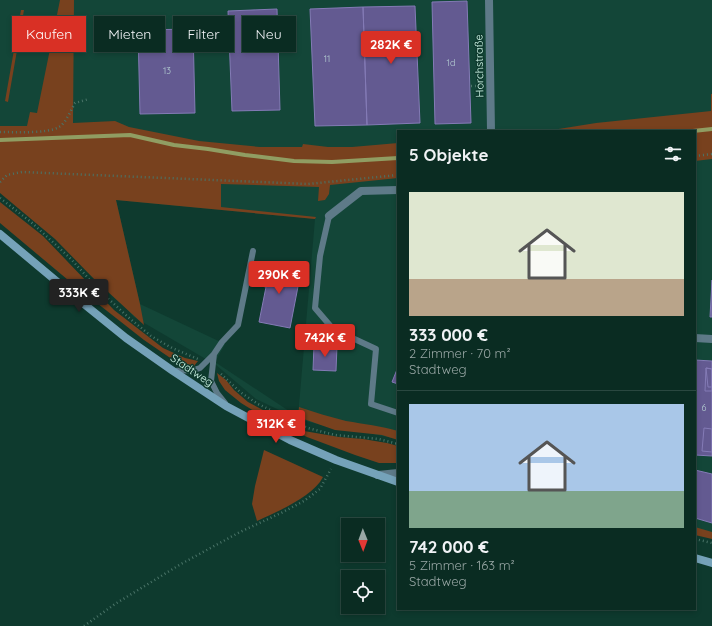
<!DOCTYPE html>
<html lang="de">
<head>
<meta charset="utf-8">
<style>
	:root { --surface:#0a2c22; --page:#18382f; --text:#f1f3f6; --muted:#99a7a5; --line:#2a4840; --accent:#d93025 }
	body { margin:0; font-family:Quicksand,sans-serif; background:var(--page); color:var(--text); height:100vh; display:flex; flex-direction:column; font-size:15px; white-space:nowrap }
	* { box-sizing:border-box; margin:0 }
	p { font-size:13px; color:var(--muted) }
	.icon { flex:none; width:22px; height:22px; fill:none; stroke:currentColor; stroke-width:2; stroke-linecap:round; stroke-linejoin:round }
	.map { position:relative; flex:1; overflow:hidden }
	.panel { position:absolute; left:397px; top:130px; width:299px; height:480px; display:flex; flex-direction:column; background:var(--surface); border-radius:0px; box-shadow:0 2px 6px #0003,0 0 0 1px var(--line) }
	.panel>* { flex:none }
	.hud { position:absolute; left:12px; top:16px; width:325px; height:36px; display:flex; gap:8px }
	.needle { width:26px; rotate:179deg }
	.controls { position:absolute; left:341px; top:518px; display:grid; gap:8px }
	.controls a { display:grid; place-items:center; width:44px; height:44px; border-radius:0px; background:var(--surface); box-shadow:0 2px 6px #0003,0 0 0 1px var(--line); font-size:20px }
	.price { position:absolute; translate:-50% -34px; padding:0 9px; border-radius:4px; background:var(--accent); color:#fff; font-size:13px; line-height:26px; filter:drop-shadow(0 1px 2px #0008) }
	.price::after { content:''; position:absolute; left:50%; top:24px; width:12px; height:9px; margin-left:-6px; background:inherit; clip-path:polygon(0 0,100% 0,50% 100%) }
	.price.selected { background:#222; color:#fff }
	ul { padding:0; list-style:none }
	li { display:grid; align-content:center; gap:8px; height:212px; padding:0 12px }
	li+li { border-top:1px solid var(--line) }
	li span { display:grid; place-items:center; height:124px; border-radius:0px; color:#555 }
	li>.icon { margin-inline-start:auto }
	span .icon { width:72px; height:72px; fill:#fffc; stroke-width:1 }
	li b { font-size:17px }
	h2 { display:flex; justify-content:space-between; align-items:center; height:48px; padding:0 12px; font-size:17px }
	.tag { padding:0 14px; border-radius:0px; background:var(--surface); box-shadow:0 2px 6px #0003,0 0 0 1px var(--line); font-size:14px; line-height:36px }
	.tag.selected { background:var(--accent); color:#fff }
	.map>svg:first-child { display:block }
	.built { fill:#134638; fill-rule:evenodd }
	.green { fill:#78411e }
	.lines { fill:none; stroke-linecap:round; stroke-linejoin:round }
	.stream { stroke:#909d62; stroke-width:4 }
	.building { fill:#635a91; stroke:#847bb6 }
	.path { stroke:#4a7468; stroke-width:2.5; stroke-dasharray:1 3; stroke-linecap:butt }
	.lane { stroke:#5e7a88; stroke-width:6 }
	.street { stroke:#5e7a88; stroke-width:8 }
	.secondary { stroke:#75a2b9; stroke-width:8 }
	.labels { text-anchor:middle; stroke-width:3; stroke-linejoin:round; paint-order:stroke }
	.number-label { font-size:9px; fill:#b7d1d4 }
	.street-label { font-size:11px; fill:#d3f9eb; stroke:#0e3a2e }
</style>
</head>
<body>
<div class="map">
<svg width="712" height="626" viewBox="0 0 712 626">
	<rect width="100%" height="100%" fill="#0e3a2e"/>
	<path class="built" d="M0,0H712V536L695,532V131H398V439L368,433L337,429L298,419L256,399L216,365L134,317L59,233L0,188ZM116,200L315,219L298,417L215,362L225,344L140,304Z"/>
	<path class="green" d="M60,0H74L73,123L115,121L129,127L199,141L260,147H302L303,144L328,147H352L398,143V178L330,185L329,194L325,200L318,201L319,187L221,184V207L316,217L315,219L116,200L140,304L144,325L95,280L55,239L0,193V126H27L30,112L37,113Z
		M21,10H24L8,102L5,101Z
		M711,94H712V159L695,161V131H546L596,123L711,111Z
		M0,202L43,236L114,310L163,348L185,358L198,361L194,366H182L144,340L74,285L0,223Z
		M217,373L226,380L234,390L248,402L291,425L304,431L339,437L363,439L387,443L398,446V463H379L355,455L307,437L262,416L241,403L225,390L219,381Z
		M299,407C314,412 330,417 346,421C364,424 381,426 398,431V440L382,435L335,430L298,417Z
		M264,450L323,477C313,497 276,512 257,521L252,504L255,486Z
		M695,527L712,532V539L695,535Z"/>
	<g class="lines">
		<path class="stream" d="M693,131L712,129
			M0,140L130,135L174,145L208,149L245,155L294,161L332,162L398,158"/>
	</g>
	<path class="building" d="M467,1L471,123L435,124L432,2Z
		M415,6L420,123L367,125L363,7Z
		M363,7L367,125L315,126L310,9Z
		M277,9L280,110L232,111L228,11Z
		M193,29L195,113L140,114L138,30Z
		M265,263L270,264L301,271L290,328L259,322L266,287L261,286Z
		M712,280V317H710Z
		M314,345L337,346L336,371L313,370Z
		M695,360L712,361V456L695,455Z
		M398,367V384L392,382Z
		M706,368L712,369V391H705Z
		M706,368L712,369V387H708Z
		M704,428L712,429V452L702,451Z
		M695,470L712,474V523L695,518Z"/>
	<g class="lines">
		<path class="path" d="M471,86H481
			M0,132C15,132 47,134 59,127C66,123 71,110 75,103L89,99
			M695,156L712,154
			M0,182L7,175L22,172L308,184L398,175
			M0,198L31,222L69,257L100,291L128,317L151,336L172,348L198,359
			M221,374L240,392L258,404L308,428L335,435L379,439L398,444
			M695,539L712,543
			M84,626L115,604L181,564L240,532L281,513L304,501L320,489L331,469"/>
		<path class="lane" d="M329,216L320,256L315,308L333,329L376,349L371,404L398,413
			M214,354L211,381L217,393L225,403
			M173,371L194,370L200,368L214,354L222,342L238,325L253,251"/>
		<path class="street" d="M489,0L491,131
			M329,216L361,191L398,190
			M695,338L712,339
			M378,475L398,473"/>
		<path class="secondary" d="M0,234L79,300L126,338L173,371L226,406L290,440L336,460L398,482
			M695,558L712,563"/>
	</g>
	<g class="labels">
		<g class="number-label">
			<text x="327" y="62">11</text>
			<text x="451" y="66">1d</text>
			<text x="167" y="74">13</text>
			<text x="704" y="411">6</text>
		</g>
		<g class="street-label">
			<text transform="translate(479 66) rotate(-91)" y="4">Horchstraße</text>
			<text transform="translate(192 370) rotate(34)" y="4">Stadtweg</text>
		</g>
	</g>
</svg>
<div class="controls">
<a><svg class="needle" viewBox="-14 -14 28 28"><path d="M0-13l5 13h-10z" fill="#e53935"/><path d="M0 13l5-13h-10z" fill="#99a7a5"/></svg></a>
<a><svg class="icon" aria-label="locate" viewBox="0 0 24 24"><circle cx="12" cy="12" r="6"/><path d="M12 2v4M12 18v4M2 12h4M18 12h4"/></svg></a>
</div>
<b class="price" style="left:391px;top:65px">282K €</b>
<b class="price" style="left:279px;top:295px">290K €</b>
<b class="price selected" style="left:79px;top:313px">333K €</b>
<b class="price" style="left:325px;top:358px">742K €</b>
<b class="price" style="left:276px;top:444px">312K €</b>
<div class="hud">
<a class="tag selected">Kaufen</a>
<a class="tag">Mieten</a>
<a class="tag">Filter</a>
<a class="tag">Neu</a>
</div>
<section class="panel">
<h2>5 Objekte<svg class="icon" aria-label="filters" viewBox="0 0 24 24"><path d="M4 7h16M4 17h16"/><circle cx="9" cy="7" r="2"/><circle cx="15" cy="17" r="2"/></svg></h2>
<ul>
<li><span style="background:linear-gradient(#dfe7d0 70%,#b9a48a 0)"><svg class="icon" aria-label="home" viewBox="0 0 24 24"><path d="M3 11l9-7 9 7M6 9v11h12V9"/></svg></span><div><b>333 000 €</b><p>2 Zimmer · 70 m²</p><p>Stadtweg</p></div></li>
<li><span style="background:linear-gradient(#a9c7e8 70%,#7fa58c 0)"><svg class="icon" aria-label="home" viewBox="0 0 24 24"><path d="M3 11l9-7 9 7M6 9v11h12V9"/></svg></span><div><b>742 000 €</b><p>5 Zimmer · 163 m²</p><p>Stadtweg</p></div></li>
</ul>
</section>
</div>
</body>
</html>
